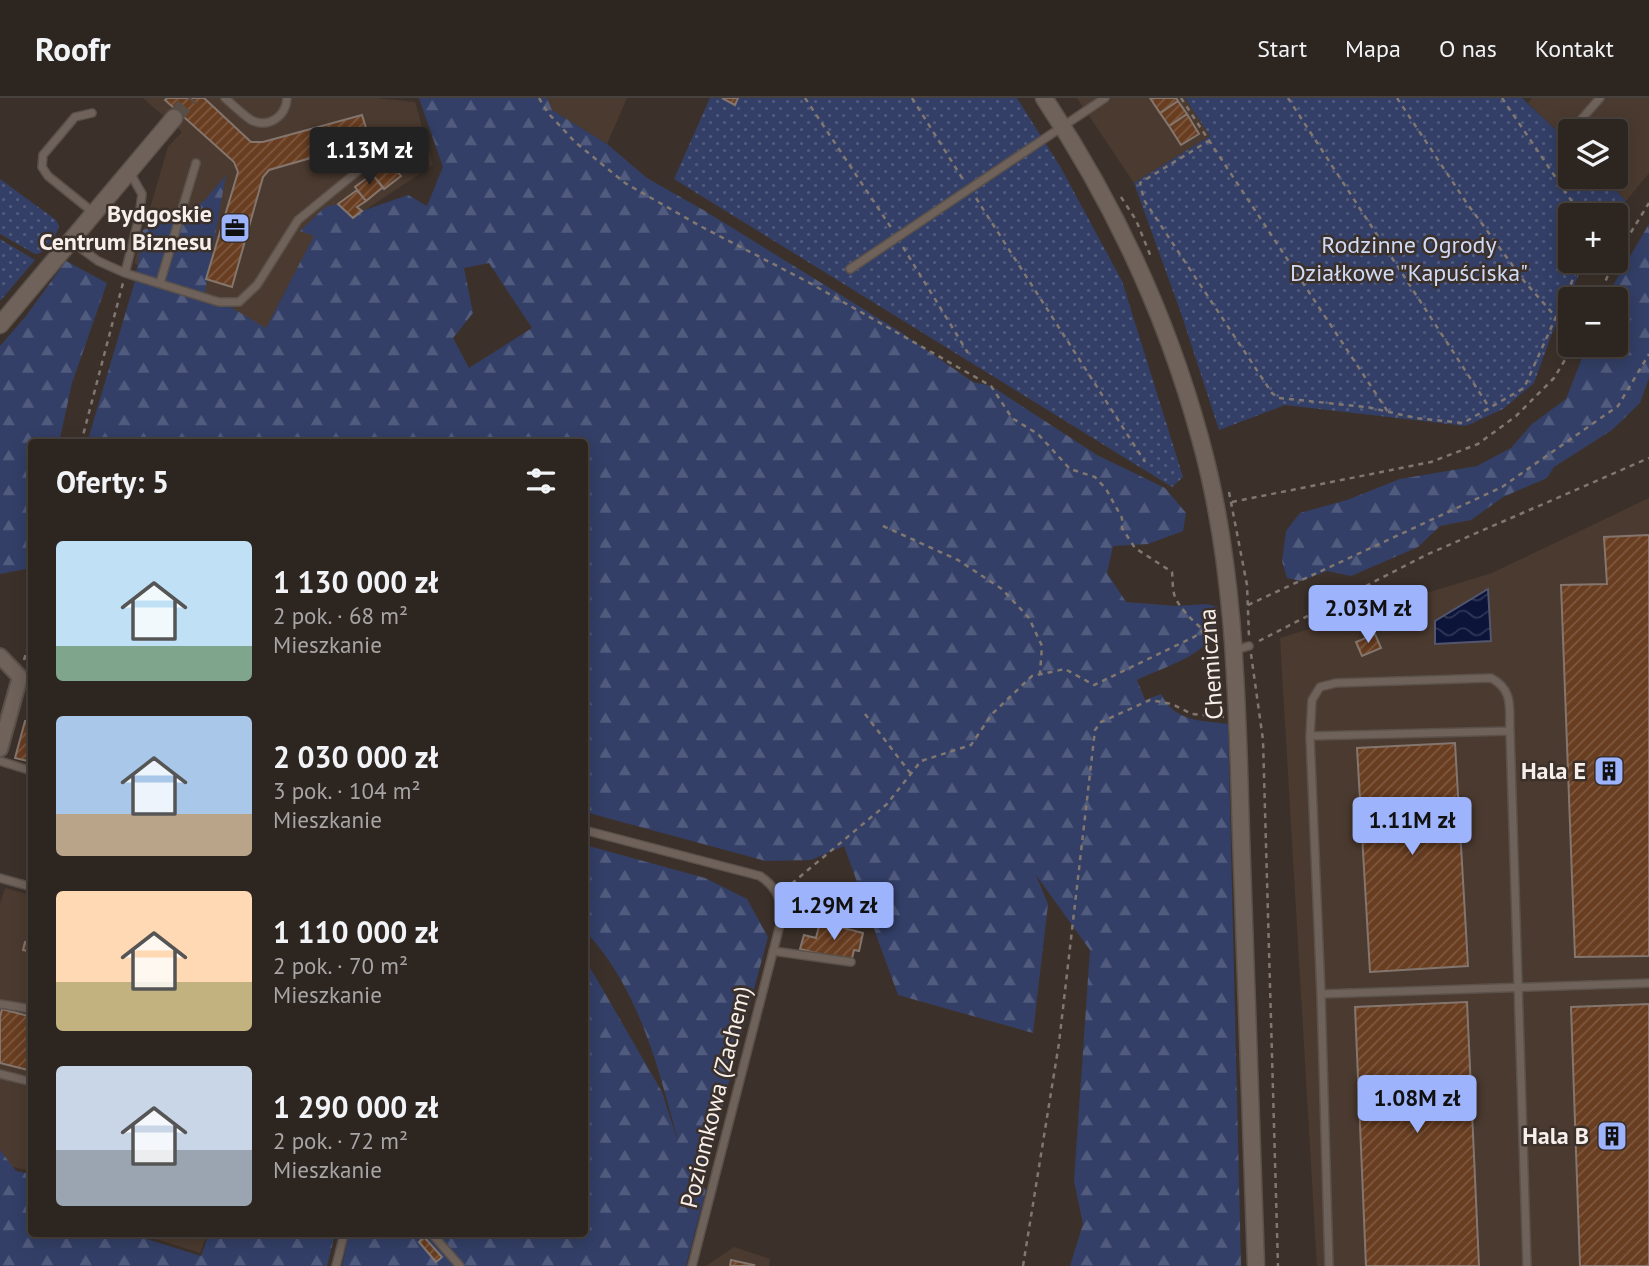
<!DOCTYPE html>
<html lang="pl">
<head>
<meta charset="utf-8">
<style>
	:root { --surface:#2d2520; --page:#352d29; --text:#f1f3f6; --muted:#a7a5a5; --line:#48423e; --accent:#9db4fd }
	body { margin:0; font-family:"PT Sans",sans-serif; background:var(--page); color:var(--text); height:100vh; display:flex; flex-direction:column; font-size:26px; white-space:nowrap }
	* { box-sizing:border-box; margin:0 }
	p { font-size:23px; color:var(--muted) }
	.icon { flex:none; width:38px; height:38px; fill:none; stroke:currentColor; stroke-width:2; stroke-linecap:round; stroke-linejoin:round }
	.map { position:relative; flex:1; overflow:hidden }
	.sheet { position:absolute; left:28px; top:341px; width:560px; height:798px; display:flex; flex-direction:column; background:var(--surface); border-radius:7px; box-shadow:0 4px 18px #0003,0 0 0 2px var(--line) }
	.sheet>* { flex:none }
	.fabs { position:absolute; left:1558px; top:21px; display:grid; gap:14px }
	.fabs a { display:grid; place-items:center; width:70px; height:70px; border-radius:7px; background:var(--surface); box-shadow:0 4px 18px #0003,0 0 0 2px var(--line); font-size:35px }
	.price { position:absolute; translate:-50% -60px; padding:0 16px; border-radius:7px; background:var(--accent); color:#111; font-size:23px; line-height:46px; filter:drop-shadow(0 2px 4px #0008) }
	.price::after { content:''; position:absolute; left:50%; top:42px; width:21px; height:16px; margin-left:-10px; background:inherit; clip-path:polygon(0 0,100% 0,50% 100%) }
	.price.selected { background:#222; color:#fff }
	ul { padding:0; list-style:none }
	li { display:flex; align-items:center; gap:21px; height:175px; padding:0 28px }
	li span { display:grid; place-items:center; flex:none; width:196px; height:140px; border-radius:7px; color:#555 }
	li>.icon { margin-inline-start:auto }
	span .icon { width:84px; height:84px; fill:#fffc; stroke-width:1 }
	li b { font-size:30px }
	h2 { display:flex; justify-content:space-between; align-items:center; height:84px; padding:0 28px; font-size:30px }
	header { display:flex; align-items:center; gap:42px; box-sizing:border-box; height:98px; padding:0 35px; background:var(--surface); border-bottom:2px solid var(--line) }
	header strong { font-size:33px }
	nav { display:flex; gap:38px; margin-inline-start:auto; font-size:24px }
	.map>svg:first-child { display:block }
	.built { fill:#4b3a2f }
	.grass { fill:url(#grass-dots) }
	.forest { fill:url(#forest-firs); fill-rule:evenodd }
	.water { fill:url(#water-waves); stroke:#52566e; stroke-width:2 }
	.building { fill:url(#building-hatch); stroke:#84766e; stroke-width:2 }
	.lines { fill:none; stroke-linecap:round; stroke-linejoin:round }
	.tertiary-tunnel { stroke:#584e47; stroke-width:16; stroke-dasharray:16 8; stroke-linecap:butt }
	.service-casing { stroke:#5a514a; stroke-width:10 }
	.minor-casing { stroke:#5a514a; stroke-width:18 }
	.tertiary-casing { stroke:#5a514a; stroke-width:19 }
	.path { stroke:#817771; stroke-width:2.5; stroke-dasharray:5 5; stroke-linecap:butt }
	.service { stroke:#6f625a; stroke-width:7 }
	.minor { stroke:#6f625a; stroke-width:14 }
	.tertiary { stroke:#6f625a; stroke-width:16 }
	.labels { text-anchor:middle; stroke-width:5; stroke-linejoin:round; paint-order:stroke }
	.poi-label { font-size:24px; font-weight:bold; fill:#f7efeb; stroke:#3c312a; text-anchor:end }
	.park-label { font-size:24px; fill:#cfdaf6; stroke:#3c312a }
	.street-label { font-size:24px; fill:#f7efeb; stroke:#3c312a }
</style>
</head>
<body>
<header>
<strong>Roofr</strong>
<nav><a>Start</a><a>Mapa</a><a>O nas</a><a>Kontakt</a></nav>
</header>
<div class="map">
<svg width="1649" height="1168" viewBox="0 0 1649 1168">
	<defs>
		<pattern id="grass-dots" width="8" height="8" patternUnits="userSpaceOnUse" patternTransform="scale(1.75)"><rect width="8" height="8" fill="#333f67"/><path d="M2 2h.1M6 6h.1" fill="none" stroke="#515b7d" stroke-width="1.8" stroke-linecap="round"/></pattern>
		<pattern id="forest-firs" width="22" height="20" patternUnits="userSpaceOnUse" patternTransform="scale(1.75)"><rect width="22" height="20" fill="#333f67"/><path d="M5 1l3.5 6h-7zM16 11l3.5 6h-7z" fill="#515b7d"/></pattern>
		<pattern id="water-waves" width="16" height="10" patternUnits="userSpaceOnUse" patternTransform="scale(1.75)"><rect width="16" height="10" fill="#0c1439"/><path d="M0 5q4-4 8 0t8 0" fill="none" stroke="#303656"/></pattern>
		<pattern id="building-hatch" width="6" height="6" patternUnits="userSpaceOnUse" patternTransform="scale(1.75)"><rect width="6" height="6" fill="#683d20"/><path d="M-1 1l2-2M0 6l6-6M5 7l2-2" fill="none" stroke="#7e5941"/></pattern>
	</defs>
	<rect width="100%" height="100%" fill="#3c312a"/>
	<path class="built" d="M143,0H376L415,4L433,67L335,132L287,190L266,230L251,234L134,165L168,49L182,34Z
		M547,0H627L607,46L552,12Z
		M1077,0H1185L1210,38L1134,85Z
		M1532,0H1649V75L1626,103L1603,79H1615V33H1570V45L1528,5Z
		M1649,400V1168H1317L1280,540L1492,475Z
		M5,790L31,797V1073L0,1066V806Z
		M140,1136H207L200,1155Z
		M734,1149L770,1161L769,1168H706Z"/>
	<path class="grass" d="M710,0H1017L1061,70L1122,183L1183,379L1172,389L674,81Z
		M1185,0H1522L1570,45V79H1603L1626,103L1615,118L1570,117V163H1585L1551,238L1534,285L1503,311L1466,328L1285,307L1219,332L1181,215L1134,85L1210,38Z
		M0,81L56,122L59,128C55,140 48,155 35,156L0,136Z
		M0,141L35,162L0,203Z"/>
	<path class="forest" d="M419,0H547L552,12L607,46L647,80L705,113L899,233L973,284L991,288L1097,357L1165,390L1186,415L1183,433L1148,446L1113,448L1107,475L1126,504L1176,508L1207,506L1217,509C1225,554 1170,566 1137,582L1145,602L1161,596C1175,624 1199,622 1228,626L1241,1168H1070L1083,1126L1074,1083L1090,852L1036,777L1048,806L1033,935L898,897L844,748L811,762L766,763L585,714L584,345H87L135,183L143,132L165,124L204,103L226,77L205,194L266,230L314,138L300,133L325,109L338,106L353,120L362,113L408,97L427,108L443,69ZM489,165L532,230L469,270L453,240L473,215L464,170Z
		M1649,126V280L1640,305L1612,332L1554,369L1547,380L1503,399L1471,422L1440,428L1418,449L1351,478L1327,473L1301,483L1287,480L1282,463L1286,433L1300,415L1347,402L1400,381L1477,368L1511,350L1532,326L1566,301L1587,247H1615V201H1605Z
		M66,163L107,185L72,285L59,345H32L31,470L0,476V248L26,218Z
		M585,747L705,780L747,801L768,839L707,1065L698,1077L692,1074L706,1092L686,1168H342L349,1136H584L585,863L592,873L662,994L679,1047C659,972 640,891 585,833Z
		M0,1052L16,1073L31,1076L32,1136H131L201,1158L209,1136H335L327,1168H0Z"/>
	<path class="water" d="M1488,491L1491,543L1435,546V523Z"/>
	<path class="building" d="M167,0H204L251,44H263L362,17L370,43L269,72L263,79L232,189L206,181L238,74L234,64L165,2Z
		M722,0H738L735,7Z
		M1150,0H1176L1178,3L1160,15Z
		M1178,3L1187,16L1169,28L1160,15Z
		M1187,16L1199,36L1181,47L1169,28Z
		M389,63L401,78L384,91L372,76Z
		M372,76L383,89L366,103L355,89Z
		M357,92L366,103L357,109L362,113L353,120L338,106Z
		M1649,437V858L1575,859L1561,487L1607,486L1604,439Z
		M1375,536L1381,550L1362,558L1356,544Z
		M25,623L32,624V664L15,660Z
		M1455,645L1468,868L1370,874L1357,650Z
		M820,824L863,835L859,853L854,852L851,864L800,851L804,837L816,840Z
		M25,844L32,846V854L23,852Z
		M1467,904L1479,1168H1366L1355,909Z
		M1649,906V1168H1580L1571,909Z
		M2,911L32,919V973L0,965V919Z
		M424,1139L442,1159L436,1164L419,1144Z
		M731,1162L754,1167L753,1168H730Z"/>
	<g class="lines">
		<path class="tertiary-tunnel" d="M174,20L191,0"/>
		<g class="service-casing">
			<path id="service" d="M225,0C233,7 242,16 251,22C269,31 286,18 287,0
				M92,15L75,19L43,57L42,69L48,78L94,115
				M1579,24L1600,0
				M71,143L98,163L125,175L219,204H239L257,187L298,122L386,50L414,40
				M850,171L1105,0
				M125,175L139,120L142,96L129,73
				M160,185L196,65
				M1235,552L1249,548
				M1310,638L1312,602L1320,589L1336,585L1491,580C1514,592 1509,610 1510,633
				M0,663L32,673
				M584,732L760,778C775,788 779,798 783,815L692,1168
				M0,780L32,789
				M773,853L851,864
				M1321,896L1310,638L1510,633L1527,1168
				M0,906L32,911
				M0,976L32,984
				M432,1136L460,1168
				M336,1168L344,1136
				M1329,1168L1321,896L1649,885"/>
		</g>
		<g class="minor-casing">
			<path id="minor" d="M0,558L20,579L0,651"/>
		</g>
		<g class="tertiary-casing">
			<path id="tertiary" d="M1044,0C1114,105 1167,219 1200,340C1236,469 1237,604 1241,737C1246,881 1251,1024 1256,1168
				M0,227L174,20"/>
		</g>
		<path class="path" d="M539,0L548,15L575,44L625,85L702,129L808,184L991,288L1012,320L1038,336L1070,371L1095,379L1106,391L1122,420V430L1135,450L1172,474C1173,482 1172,494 1176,501C1185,519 1205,531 1217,547
			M805,0L892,131
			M912,0L964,83
			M1181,0L1388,314
			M1288,0L1489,309
			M1397,0L1466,104L1524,183L1555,218
			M1502,0L1581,117
			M1210,42L1140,85L1144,102L1272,295L1278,300L1367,309L1416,320L1463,325L1524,290L1581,163
			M1121,99L1136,122L1151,159
			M976,100L1145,364
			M903,149L968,255
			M1615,160L1649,105
			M1598,201L1614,163
			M81,345L123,185
			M1229,394L1247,487L1249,539
			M1232,404L1431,364L1478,346L1516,318L1554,280L1574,247
			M883,428L958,462L1002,491L1029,520L1042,548L1040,575
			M1248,507L1502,389L1618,308L1649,256
			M1259,543L1426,457L1649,360
			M1251,556L1263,642L1278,1168
			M24,562L32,534
			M865,616L911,676
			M784,792L887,706L921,663L971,647L992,616L1032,578L1065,571L1094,587L1194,539L1205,531
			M1023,1168L1059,945L1095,632L1101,624L1150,602L1172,606L1192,616L1224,619"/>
		<use href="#service" class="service"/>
		<use href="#minor" class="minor"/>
		<use href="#tertiary" class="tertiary"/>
	</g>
	<defs>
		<g id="office-square" transform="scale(1.575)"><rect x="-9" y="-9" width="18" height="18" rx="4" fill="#9db4fd" stroke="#3c312a"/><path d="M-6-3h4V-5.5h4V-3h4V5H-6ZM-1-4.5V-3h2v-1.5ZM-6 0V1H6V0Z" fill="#111"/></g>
		<g id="building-square" transform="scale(1.575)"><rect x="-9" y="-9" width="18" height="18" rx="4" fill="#9db4fd" stroke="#3c312a"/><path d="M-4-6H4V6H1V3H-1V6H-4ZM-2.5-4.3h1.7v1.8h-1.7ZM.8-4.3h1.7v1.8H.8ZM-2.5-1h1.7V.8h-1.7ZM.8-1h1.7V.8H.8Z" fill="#111"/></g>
	</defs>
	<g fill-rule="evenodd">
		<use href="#office-square" x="235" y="130"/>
		<use href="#building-square" x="1609" y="673"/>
		<use href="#building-square" x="1612" y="1038"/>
	</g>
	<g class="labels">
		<g class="poi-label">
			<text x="212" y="124">Bydgoskie<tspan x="212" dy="28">Centrum Biznesu</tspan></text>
			<text x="1586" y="681">Hala E</text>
			<text x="1589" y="1046">Hala B</text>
		</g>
		<g class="park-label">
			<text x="1409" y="155">Rodzinne Ogrody<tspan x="1409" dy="28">Działkowe "Kapuściska"</tspan></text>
		</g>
		<g class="street-label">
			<text transform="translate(1211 566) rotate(-94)" y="8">Chemiczna</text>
			<text transform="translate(716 999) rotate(-76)" y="8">Poziomkowa (Zachem)</text>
		</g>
	</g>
</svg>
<div class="fabs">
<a><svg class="icon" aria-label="layers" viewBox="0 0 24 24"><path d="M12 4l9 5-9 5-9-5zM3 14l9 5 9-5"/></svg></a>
<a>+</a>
<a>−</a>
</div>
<b class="price selected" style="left:369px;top:89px">1.13M zł</b>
<b class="price" style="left:1368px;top:547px">2.03M zł</b>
<b class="price" style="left:1412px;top:759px">1.11M zł</b>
<b class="price" style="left:834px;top:844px">1.29M zł</b>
<b class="price" style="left:1417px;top:1037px">1.08M zł</b>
<section class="sheet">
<h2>Oferty: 5<svg class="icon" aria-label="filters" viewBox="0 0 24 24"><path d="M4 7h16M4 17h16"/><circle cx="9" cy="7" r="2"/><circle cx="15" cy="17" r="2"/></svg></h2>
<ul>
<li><span style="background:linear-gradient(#bfe0f5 75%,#7fa58c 0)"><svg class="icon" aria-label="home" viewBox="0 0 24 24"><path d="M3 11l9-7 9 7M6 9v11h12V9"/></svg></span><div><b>1 130 000 zł</b><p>2 pok. · 68 m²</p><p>Mieszkanie</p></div></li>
<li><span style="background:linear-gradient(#a9c7e8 70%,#b9a48a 0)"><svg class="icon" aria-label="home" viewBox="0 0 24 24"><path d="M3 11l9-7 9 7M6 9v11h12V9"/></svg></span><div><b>2 030 000 zł</b><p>3 pok. · 104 m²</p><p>Mieszkanie</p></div></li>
<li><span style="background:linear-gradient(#ffd9b3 65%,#c2b280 0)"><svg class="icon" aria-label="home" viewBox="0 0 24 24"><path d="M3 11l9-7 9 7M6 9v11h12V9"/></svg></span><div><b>1 110 000 zł</b><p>2 pok. · 70 m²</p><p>Mieszkanie</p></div></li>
<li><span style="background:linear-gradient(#c9d6e8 60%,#9aa5b1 0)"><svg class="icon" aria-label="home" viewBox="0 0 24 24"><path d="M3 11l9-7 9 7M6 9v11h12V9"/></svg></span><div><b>1 290 000 zł</b><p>2 pok. · 72 m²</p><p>Mieszkanie</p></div></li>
</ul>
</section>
</div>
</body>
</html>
